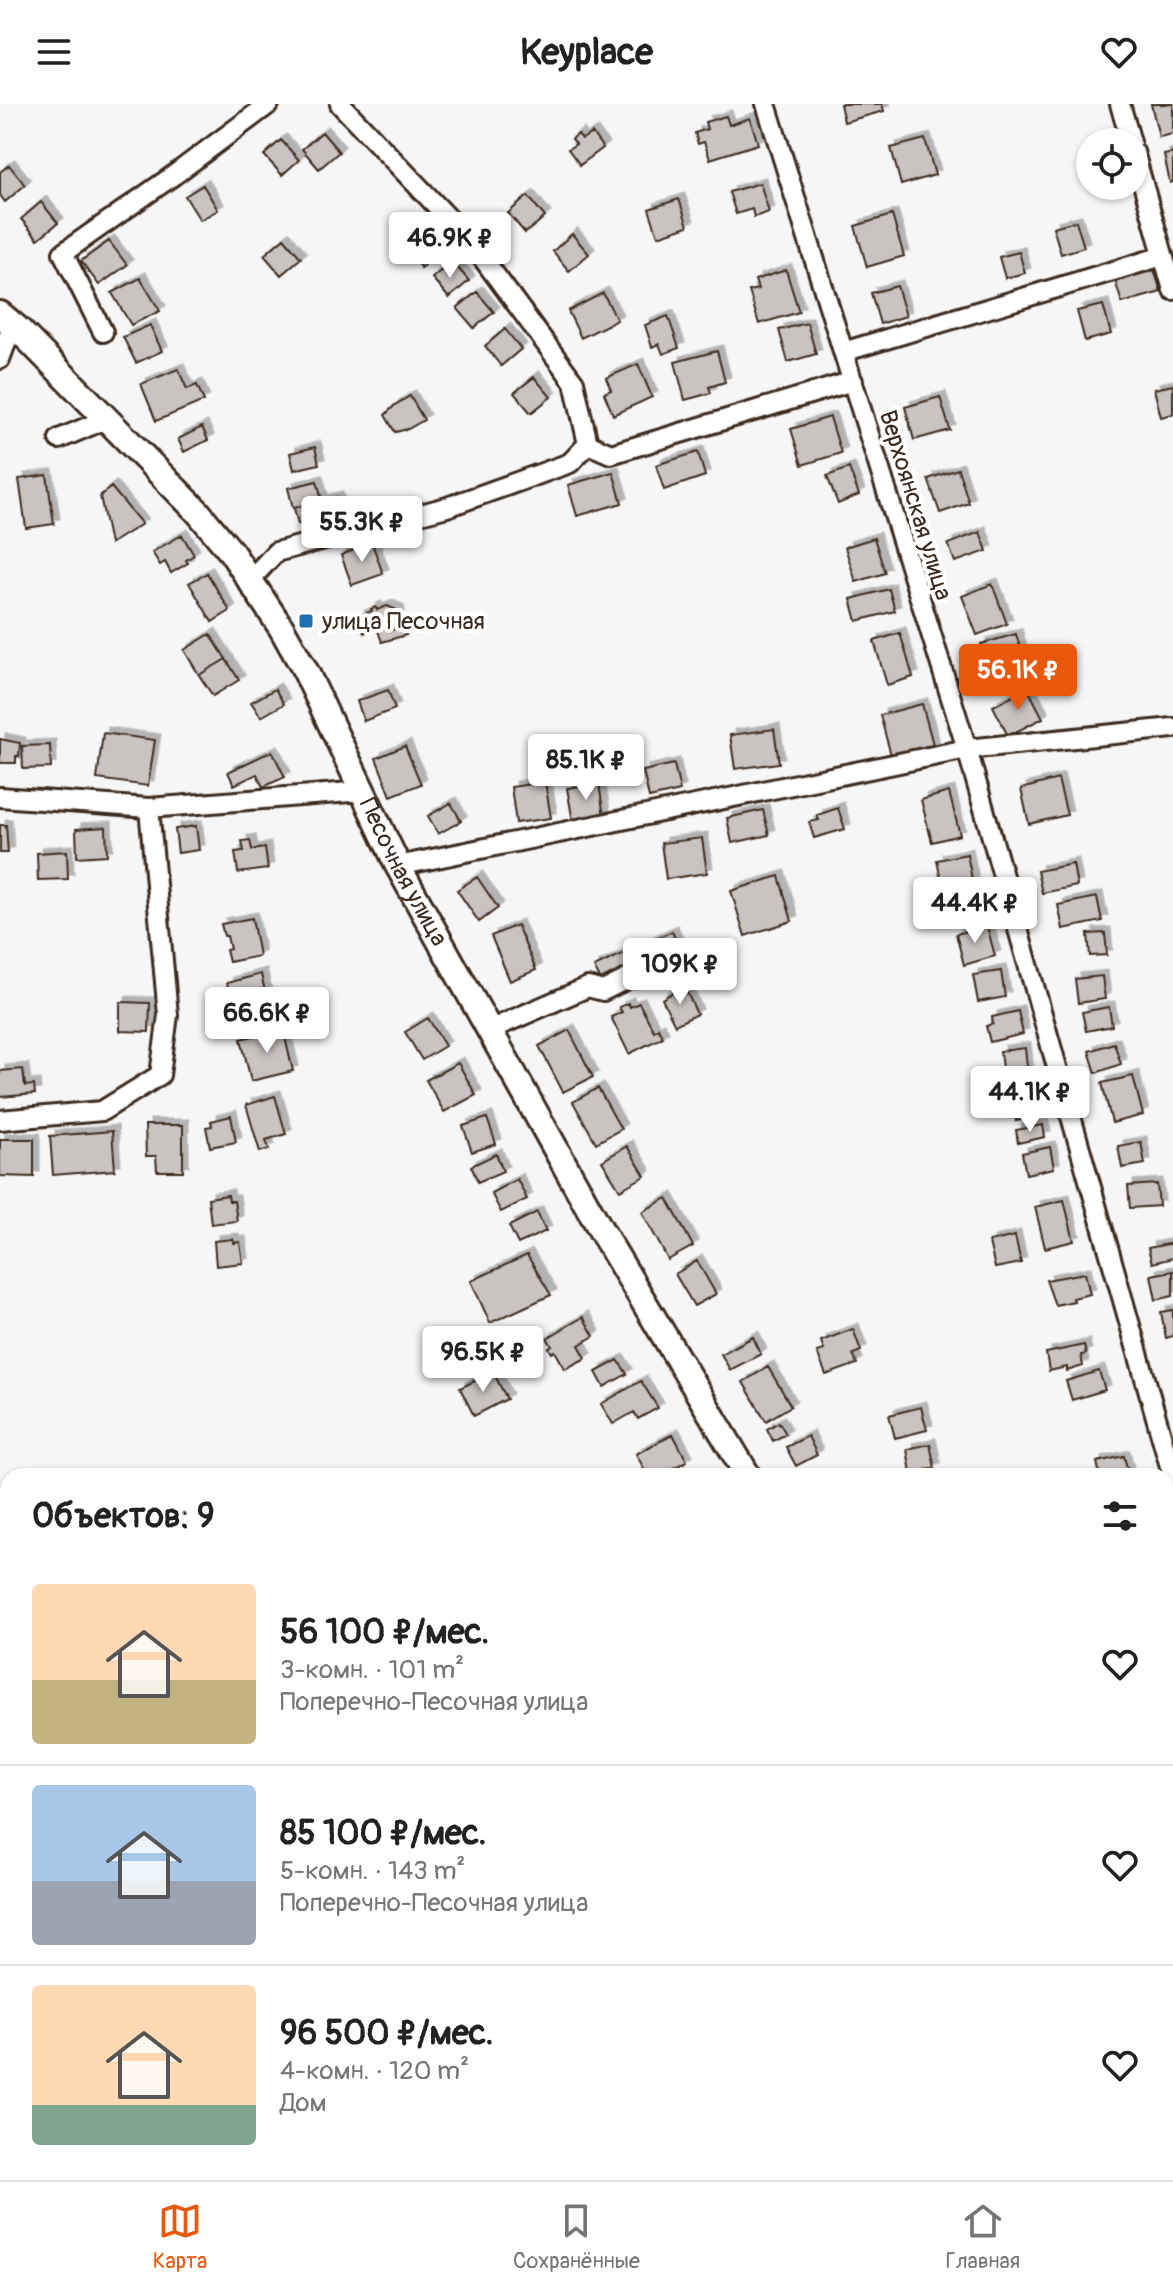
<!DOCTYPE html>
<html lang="ru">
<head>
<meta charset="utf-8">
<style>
	:root { --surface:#fff; --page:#f2f2f2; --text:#222; --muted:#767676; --line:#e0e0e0; --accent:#ea580c }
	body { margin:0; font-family:Pangolin,sans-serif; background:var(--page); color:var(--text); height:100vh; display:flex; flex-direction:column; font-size:30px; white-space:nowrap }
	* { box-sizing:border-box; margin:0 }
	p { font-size:26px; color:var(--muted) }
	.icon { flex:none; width:44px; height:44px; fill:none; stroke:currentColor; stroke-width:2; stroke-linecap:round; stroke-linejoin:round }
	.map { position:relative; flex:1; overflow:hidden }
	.details { position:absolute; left:0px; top:1364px; width:1174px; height:712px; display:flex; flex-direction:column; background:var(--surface); border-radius:24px 24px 0 0; box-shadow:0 2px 6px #0004 }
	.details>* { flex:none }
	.buttons { position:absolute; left:1076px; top:24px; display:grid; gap:16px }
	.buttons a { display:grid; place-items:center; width:72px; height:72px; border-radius:50%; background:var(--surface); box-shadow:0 2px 6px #0004; font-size:40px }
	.price { position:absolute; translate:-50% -68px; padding:0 18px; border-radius:8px; background:#fff; color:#222; font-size:26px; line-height:52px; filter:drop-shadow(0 2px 4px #0008) }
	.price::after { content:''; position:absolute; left:50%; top:48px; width:24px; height:18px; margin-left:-12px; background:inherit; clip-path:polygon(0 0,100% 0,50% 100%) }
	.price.active { background:var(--accent); color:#fff }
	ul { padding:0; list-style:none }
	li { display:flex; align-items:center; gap:24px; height:200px; padding:0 32px }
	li+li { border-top:2px solid var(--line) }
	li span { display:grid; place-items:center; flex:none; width:224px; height:160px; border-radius:8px; color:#555 }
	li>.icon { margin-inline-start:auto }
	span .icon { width:96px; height:96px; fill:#fffc; stroke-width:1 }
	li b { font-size:34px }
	h2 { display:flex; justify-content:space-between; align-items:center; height:96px; padding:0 32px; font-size:34px }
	header { display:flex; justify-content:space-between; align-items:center; height:104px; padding:0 32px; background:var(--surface); font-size:36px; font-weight:700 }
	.tab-bar { display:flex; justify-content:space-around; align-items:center; height:112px; border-top:2px solid var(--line); background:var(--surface); font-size:22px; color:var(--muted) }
	.tab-bar a { display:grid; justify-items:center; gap:4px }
	.tab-bar .active { color:var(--accent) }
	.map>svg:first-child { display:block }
	.green { fill:#dbd9d6; stroke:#8b827a; stroke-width:2 }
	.building { fill:#c9c3c1; stroke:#3b2a1e; stroke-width:2; filter:url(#shadow) }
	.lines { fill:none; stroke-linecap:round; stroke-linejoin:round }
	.minor-casing { stroke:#3b2a1e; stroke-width:24 }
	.major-casing { stroke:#3b2a1e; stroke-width:30 }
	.minor { stroke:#fff; stroke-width:18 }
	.major { stroke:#fff; stroke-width:24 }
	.poi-dot { fill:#1f6fb2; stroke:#fff; stroke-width:3 }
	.labels { text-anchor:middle; stroke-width:8; stroke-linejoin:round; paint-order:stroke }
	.street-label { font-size:24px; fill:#3b2a1e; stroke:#fff }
	.poi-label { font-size:24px; fill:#3b2a1e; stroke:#fff; text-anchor:start }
</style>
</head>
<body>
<header><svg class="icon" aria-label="menu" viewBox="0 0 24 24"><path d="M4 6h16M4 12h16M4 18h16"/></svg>Keyplace<svg class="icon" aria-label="heart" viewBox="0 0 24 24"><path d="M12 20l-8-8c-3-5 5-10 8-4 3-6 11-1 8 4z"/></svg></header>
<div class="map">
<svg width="1173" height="2076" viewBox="0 0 1173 2076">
	<defs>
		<filter id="shadow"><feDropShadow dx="5.5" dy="-5.5" stdDeviation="0" flood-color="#0004"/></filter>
	</defs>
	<rect width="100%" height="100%" fill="#f7f6f6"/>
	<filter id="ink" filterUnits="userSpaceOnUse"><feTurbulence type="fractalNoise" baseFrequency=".0125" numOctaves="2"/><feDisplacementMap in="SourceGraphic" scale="16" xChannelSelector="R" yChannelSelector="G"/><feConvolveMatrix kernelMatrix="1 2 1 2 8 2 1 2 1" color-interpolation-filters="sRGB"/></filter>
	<g filter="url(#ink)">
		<path class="green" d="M8,1416V1812L0,1807V1419Z
			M1173,1841V1939L1166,1931V1844Z"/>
		<path class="building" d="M840,0H882L884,7L844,18Z
			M1151,0H1173V30L1159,33Z
			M726,12L729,21L750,14L758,40L710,55L704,38L698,40L695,29L707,25L705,18Z
			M322,28L339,48L319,65L302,45Z
			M592,29L603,44L580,61L568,45L576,40L572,35L578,30L582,35Z
			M925,35L935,71L901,81L891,44Z
			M281,36L299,56L282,71L264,51Z
			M1173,49V78L1170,79L1164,51Z
			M9,61L25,81L5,98L0,91V68Z
			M760,79L769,108L754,113L752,105L736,110L729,88Z
			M203,81L218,106L200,116L185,92Z
			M528,92L545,113L525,129L508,109Z
			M679,95L688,122L658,132L649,105Z
			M41,98L58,119L38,135L21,115Z
			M892,111L904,152L867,163L855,122Z
			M1076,117L1084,143L1061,150L1053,123Z
			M424,127L441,147L421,164L404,143Z
			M572,130L589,150L569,167L553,147Z
			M284,134L301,154L281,171L264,151Z
			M109,137L127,161L99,181L81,157Z
			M1019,148L1025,169L1005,174L999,153Z
			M452,157L469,177L449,194L432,174Z
			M1153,162L1161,188L1122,199L1114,173Z
			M786,166L799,208L759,220L749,187L758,185L755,176Z
			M140,174L160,207L131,221L112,189Z
			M897,182L906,212L880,220L871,189Z
			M477,188L494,208L474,224L457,204Z
			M603,189L617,216L581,234L568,207Z
			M1103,201L1111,230L1085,237L1077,207Z
			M668,212L679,244L663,250L659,240L652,243L645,221Z
			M807,219L816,250L788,258L779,226Z
			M150,221L162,247L136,259L123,233Z
			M505,225L521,245L501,262L485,242Z
			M717,247L725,278L709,283L711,289L685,296L675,258Z
			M638,260L652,293L613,311L604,289L611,286L606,274Z
			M178,265L187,285L197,281L204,297L156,317L141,280Z
			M534,273L551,293L531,309L514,289Z
			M1173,281V310L1161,313L1154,285Z
			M410,292L424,316L408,325L395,328L385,311L395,301Z
			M940,293L950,326L914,336L905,303Z
			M830,313L841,349L802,361L791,325Z
			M202,323L208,336L184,348L178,335Z
			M315,343L319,360L294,366L290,349Z
			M698,348L705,372L664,386L656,361Z
			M849,364L859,391L838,400L827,372Z
			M958,365L969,399L940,409L928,375Z
			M613,368L622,399L577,412L568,381Z
			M47,371L54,420L26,424L19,375Z
			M317,377L322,396L293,404L288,384Z
			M111,383L142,420L110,440L100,392Z
			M337,393L341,413L336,414L337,417L325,420L324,417L314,419V416V421L303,424L302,419L298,420L294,404Z
			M980,428L987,447L955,458L948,440Z
			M182,431L194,451L186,456L188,459L171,469L165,458L160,461L152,448Z
			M874,434L885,469L856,478L845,443Z
			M372,439L383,470L352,481L341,451Z
			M207,469L230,507L212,518L189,479Z
			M992,480L1007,520L977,531L962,492Z
			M889,485L895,507L857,517L851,495Z
			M387,502L397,506L399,510L397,515L387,520L389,527L403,522L406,531L382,538L377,524L364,529L359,512L372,507L371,505L376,503L377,506Z
			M900,529L913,573L887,581L874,537Z
			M210,530L226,555L199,571L184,546Z
			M1016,530L1025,561L990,571L981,540Z
			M226,555L239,576L213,592L199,571Z
			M275,585L284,600L261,613L251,598Z
			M1028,585L1043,614L1008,632L993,602Z
			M388,586L395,605L364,617L357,597Z
			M922,600L934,644L892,655L880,611Z
			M774,625L779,659L735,665L730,631Z
			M103,629L155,636L148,682L97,675Z
			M0,635L20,639L19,652H16V659H0Z
			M50,641L51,664L23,665L22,642Z
			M405,642L421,680L391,692L376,654Z
			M272,647L285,673L263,683L257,670L234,681L228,668Z
			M674,660L680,687L649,694L643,667Z
			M1058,675L1067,711L1029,720L1021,685Z
			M545,678L551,714L516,719L511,683Z
			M599,679L604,713L573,718L567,684Z
			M949,688L960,731L932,738L921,696Z
			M451,699L461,717L438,730L428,712Z
			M838,704L845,725L814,734L809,718L819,716L817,711Z
			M763,706L769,731L732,739L727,714Z
			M0,721H6L8,749H0Z
			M196,722L199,746L178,749L175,725Z
			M106,723L107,751L77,753L76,725Z
			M702,734L707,769L666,775L661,739Z
			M250,736L252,746L265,744L268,765L238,769L235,748L244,747L242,737Z
			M67,747L68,775L38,776L37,749Z
			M967,750L979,811L949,817L937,756Z
			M1073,760L1077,782L1042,789L1037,767Z
			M779,772L792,817L745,832L731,787Z
			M477,773L498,804L479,818L457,786Z
			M1097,793L1102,817L1063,825L1058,801Z
			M252,814L259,852L229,858L226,846L230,845L227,832H224L221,820Z
			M517,821L536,866L510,877L491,832Z
			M987,822L995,852L964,861L956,830Z
			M672,827L679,844L602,879L594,863Z
			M1105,829L1107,851L1090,852L1088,830Z
			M1001,867L1005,893L978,898L973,871Z
			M261,870L272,917L238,925L227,879Z
			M1102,872L1105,895L1078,899L1075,875Z
			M684,882L697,910L675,921L662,895Z
			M120,898L150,899L149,928L120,927Z
			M628,899L630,903L639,899L654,927L658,924L663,933L629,950L611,913L622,908L619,903Z
			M1109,903L1112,922L1086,927L1082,908Z
			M1018,907L1023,930L990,938L986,922L993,920L992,913Z
			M428,914L445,942L422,956L405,928Z
			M283,925L293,967L251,977L241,935Z
			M569,926L593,973L563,988L539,942Z
			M1114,939L1121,960L1096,969L1089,947Z
			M1025,944L1029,980L1004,982L1000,947Z
			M458,959L476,991L444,1008L426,976Z
			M23,965L25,982L34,981L35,990L0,993V967Z
			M1133,972L1143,1011L1112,1019L1102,979Z
			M598,984L621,1025L596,1039L573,998Z
			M1035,988L1040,1012L1016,1017L1012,993Z
			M275,992L286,1030L266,1036L269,1045L260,1048L246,1001Z
			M231,1012L236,1038L210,1043L206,1023L212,1022L211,1017Z
			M487,1014L496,1040L472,1048L463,1022Z
			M145,1021H183V1067H157L156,1052H146Z
			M1043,1021L1045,1033L1018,1039L1016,1026Z
			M112,1027L115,1066L53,1071L50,1032Z
			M0,1035H34V1073L0,1072Z
			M1141,1038L1145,1060L1122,1064L1118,1042Z
			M627,1042L645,1072L620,1086L602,1057Z
			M1050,1043L1054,1064L1026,1070L1022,1049Z
			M496,1050L503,1067L478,1078L471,1062Z
			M517,1075L527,1095L501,1108L491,1089Z
			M1157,1080L1159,1102L1130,1104L1128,1082Z
			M228,1091L229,1097H234L237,1117L211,1120L208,1094Z
			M667,1094L693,1142L668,1156L642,1108Z
			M1064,1096L1074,1137L1045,1144L1035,1103Z
			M537,1108L546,1127L518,1140L509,1122Z
			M1015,1132L1021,1159L995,1164L989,1138Z
			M233,1135L234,1139L240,1138L243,1159L216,1162L214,1137Z
			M1173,1139V1154L1152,1159L1148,1144Z
			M527,1151L551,1191L490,1219L471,1177Z
			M697,1157L716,1190L694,1202L675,1170Z
			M1173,1167V1192L1156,1196L1151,1171Z
			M1085,1169L1090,1190L1073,1194L1074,1197L1055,1201L1046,1176Z
			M1173,1206V1232L1166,1234L1161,1208Z
			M583,1213L594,1232L579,1241L586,1254L565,1265L555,1247L552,1249L549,1244L552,1242L547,1234Z
			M853,1225L861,1247L853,1250L857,1260L826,1271L817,1248L824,1246L821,1237Z
			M753,1233L761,1250L730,1266L721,1250Z
			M1084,1241L1086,1250L1081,1251L1083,1262L1067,1267V1263L1049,1267L1046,1249Z
			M618,1256L627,1270L604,1283L596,1268Z
			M768,1263L791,1302L766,1317L743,1278Z
			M1099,1267L1105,1286L1072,1296L1066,1277Z
			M493,1268L507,1295L474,1312L460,1284Z
			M641,1277L658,1304L638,1315L634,1308L613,1320L601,1300Z
			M921,1303L927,1326L895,1334L889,1311Z
			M779,1318L786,1330L773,1337L767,1325Z
			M673,1330L687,1357L659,1372H648L636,1350Z
			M808,1332L817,1351L796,1362L786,1343Z
			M930,1340L935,1364L911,1369L907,1345Z
			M1124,1352L1129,1372H1100L1097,1358Z
			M1166,1474H1173V1502L1166,1503Z
			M1166,1619L1173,1623V1646L1171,1651L1166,1648Z
			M671,2068H700L688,2076H677Z"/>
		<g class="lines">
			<g class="minor-casing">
				<path id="minor" d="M340,0L470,137L574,278L588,340
					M766,0L967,645L1173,1373
					M1120,0L1131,38
					M1134,48L1173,186
					M103,228L63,149L174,71L269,0
					M843,248L1163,152
					M0,255L13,220
					M59,335L106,315
					M250,476L276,448L447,403L570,359L588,340L611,350L853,277
					M0,693L149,704L363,687
					M398,762L967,645L1173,624
					M489,926L588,883L603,887L643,867
					M0,1016L102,1007L160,971L168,911L149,704
					M1166,1416H1173
					M1166,1554L1173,1559
					M1166,1758L1169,1759
					M1166,1827L1173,1824
					M658,2068L663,2076
					M760,2068L769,2076
					M509,2076L517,2068
					M731,2076L750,2068"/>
			</g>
			<g class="major-casing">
				<g id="major">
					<path id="s1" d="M0,210L18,225L198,408L232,449L282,525L306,568L398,762L602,1128L748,1372"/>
					<path d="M1166,1983L1173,1992"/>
				</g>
			</g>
			<use href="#minor" class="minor"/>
			<use href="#major" class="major"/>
		</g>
	</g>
	<rect class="poi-dot" x="298" y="509" width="16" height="16" rx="4"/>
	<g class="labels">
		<g class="street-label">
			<text transform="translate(916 401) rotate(73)" y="8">Верхоянская улица</text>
			<text dy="8" stroke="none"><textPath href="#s1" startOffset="696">Песочная улица</textPath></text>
		</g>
		<g class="poi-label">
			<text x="322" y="525">улица Песочная</text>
		</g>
	</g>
</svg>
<div class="buttons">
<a><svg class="icon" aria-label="locate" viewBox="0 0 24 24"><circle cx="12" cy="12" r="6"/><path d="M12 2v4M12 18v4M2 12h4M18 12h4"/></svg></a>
</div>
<b class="price" style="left:450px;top:176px">46.9K ₽</b>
<b class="price" style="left:362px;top:460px">55.3K ₽</b>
<b class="price active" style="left:1018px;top:608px">56.1K ₽</b>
<b class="price" style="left:586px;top:698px">85.1K ₽</b>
<b class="price" style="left:975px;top:841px">44.4K ₽</b>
<b class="price" style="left:680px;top:902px">109K ₽</b>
<b class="price" style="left:267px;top:951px">66.6K ₽</b>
<b class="price" style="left:1030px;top:1030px">44.1K ₽</b>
<b class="price" style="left:483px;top:1290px">96.5K ₽</b>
<section class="details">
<h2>Объектов: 9<svg class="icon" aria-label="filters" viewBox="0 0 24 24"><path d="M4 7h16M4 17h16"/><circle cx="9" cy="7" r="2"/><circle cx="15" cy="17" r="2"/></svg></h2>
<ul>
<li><span style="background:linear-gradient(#ffd9b3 60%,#c2b280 0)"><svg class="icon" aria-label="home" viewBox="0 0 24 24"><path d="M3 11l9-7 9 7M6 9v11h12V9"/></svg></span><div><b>56 100 ₽/мес.</b><p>3-комн. · 101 m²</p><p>Поперечно-Песочная улица</p></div><svg class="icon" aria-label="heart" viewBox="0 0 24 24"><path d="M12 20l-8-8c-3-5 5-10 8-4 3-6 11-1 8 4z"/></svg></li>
<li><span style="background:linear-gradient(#a9c7e8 60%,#9aa5b1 0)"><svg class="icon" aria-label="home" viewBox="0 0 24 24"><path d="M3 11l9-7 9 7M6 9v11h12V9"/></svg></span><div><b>85 100 ₽/мес.</b><p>5-комн. · 143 m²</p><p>Поперечно-Песочная улица</p></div><svg class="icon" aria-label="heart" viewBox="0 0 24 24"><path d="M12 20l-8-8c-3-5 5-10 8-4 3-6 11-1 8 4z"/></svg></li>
<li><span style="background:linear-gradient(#ffd9b3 75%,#7fa58c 0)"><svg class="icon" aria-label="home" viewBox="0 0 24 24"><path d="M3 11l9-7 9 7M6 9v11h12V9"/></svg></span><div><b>96 500 ₽/мес.</b><p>4-комн. · 120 m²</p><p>Дом</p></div><svg class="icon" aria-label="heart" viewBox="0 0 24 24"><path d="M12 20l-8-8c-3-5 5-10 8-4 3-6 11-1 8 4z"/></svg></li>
</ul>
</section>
</div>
<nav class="tab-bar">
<a class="active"><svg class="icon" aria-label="map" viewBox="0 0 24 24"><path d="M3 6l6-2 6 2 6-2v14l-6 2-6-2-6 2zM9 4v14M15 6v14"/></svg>Карта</a>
<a><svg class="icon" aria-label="saved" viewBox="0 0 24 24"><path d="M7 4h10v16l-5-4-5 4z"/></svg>Сохранённые</a>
<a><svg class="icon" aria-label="home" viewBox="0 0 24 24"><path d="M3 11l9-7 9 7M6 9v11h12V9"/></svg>Главная</a>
</nav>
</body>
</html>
